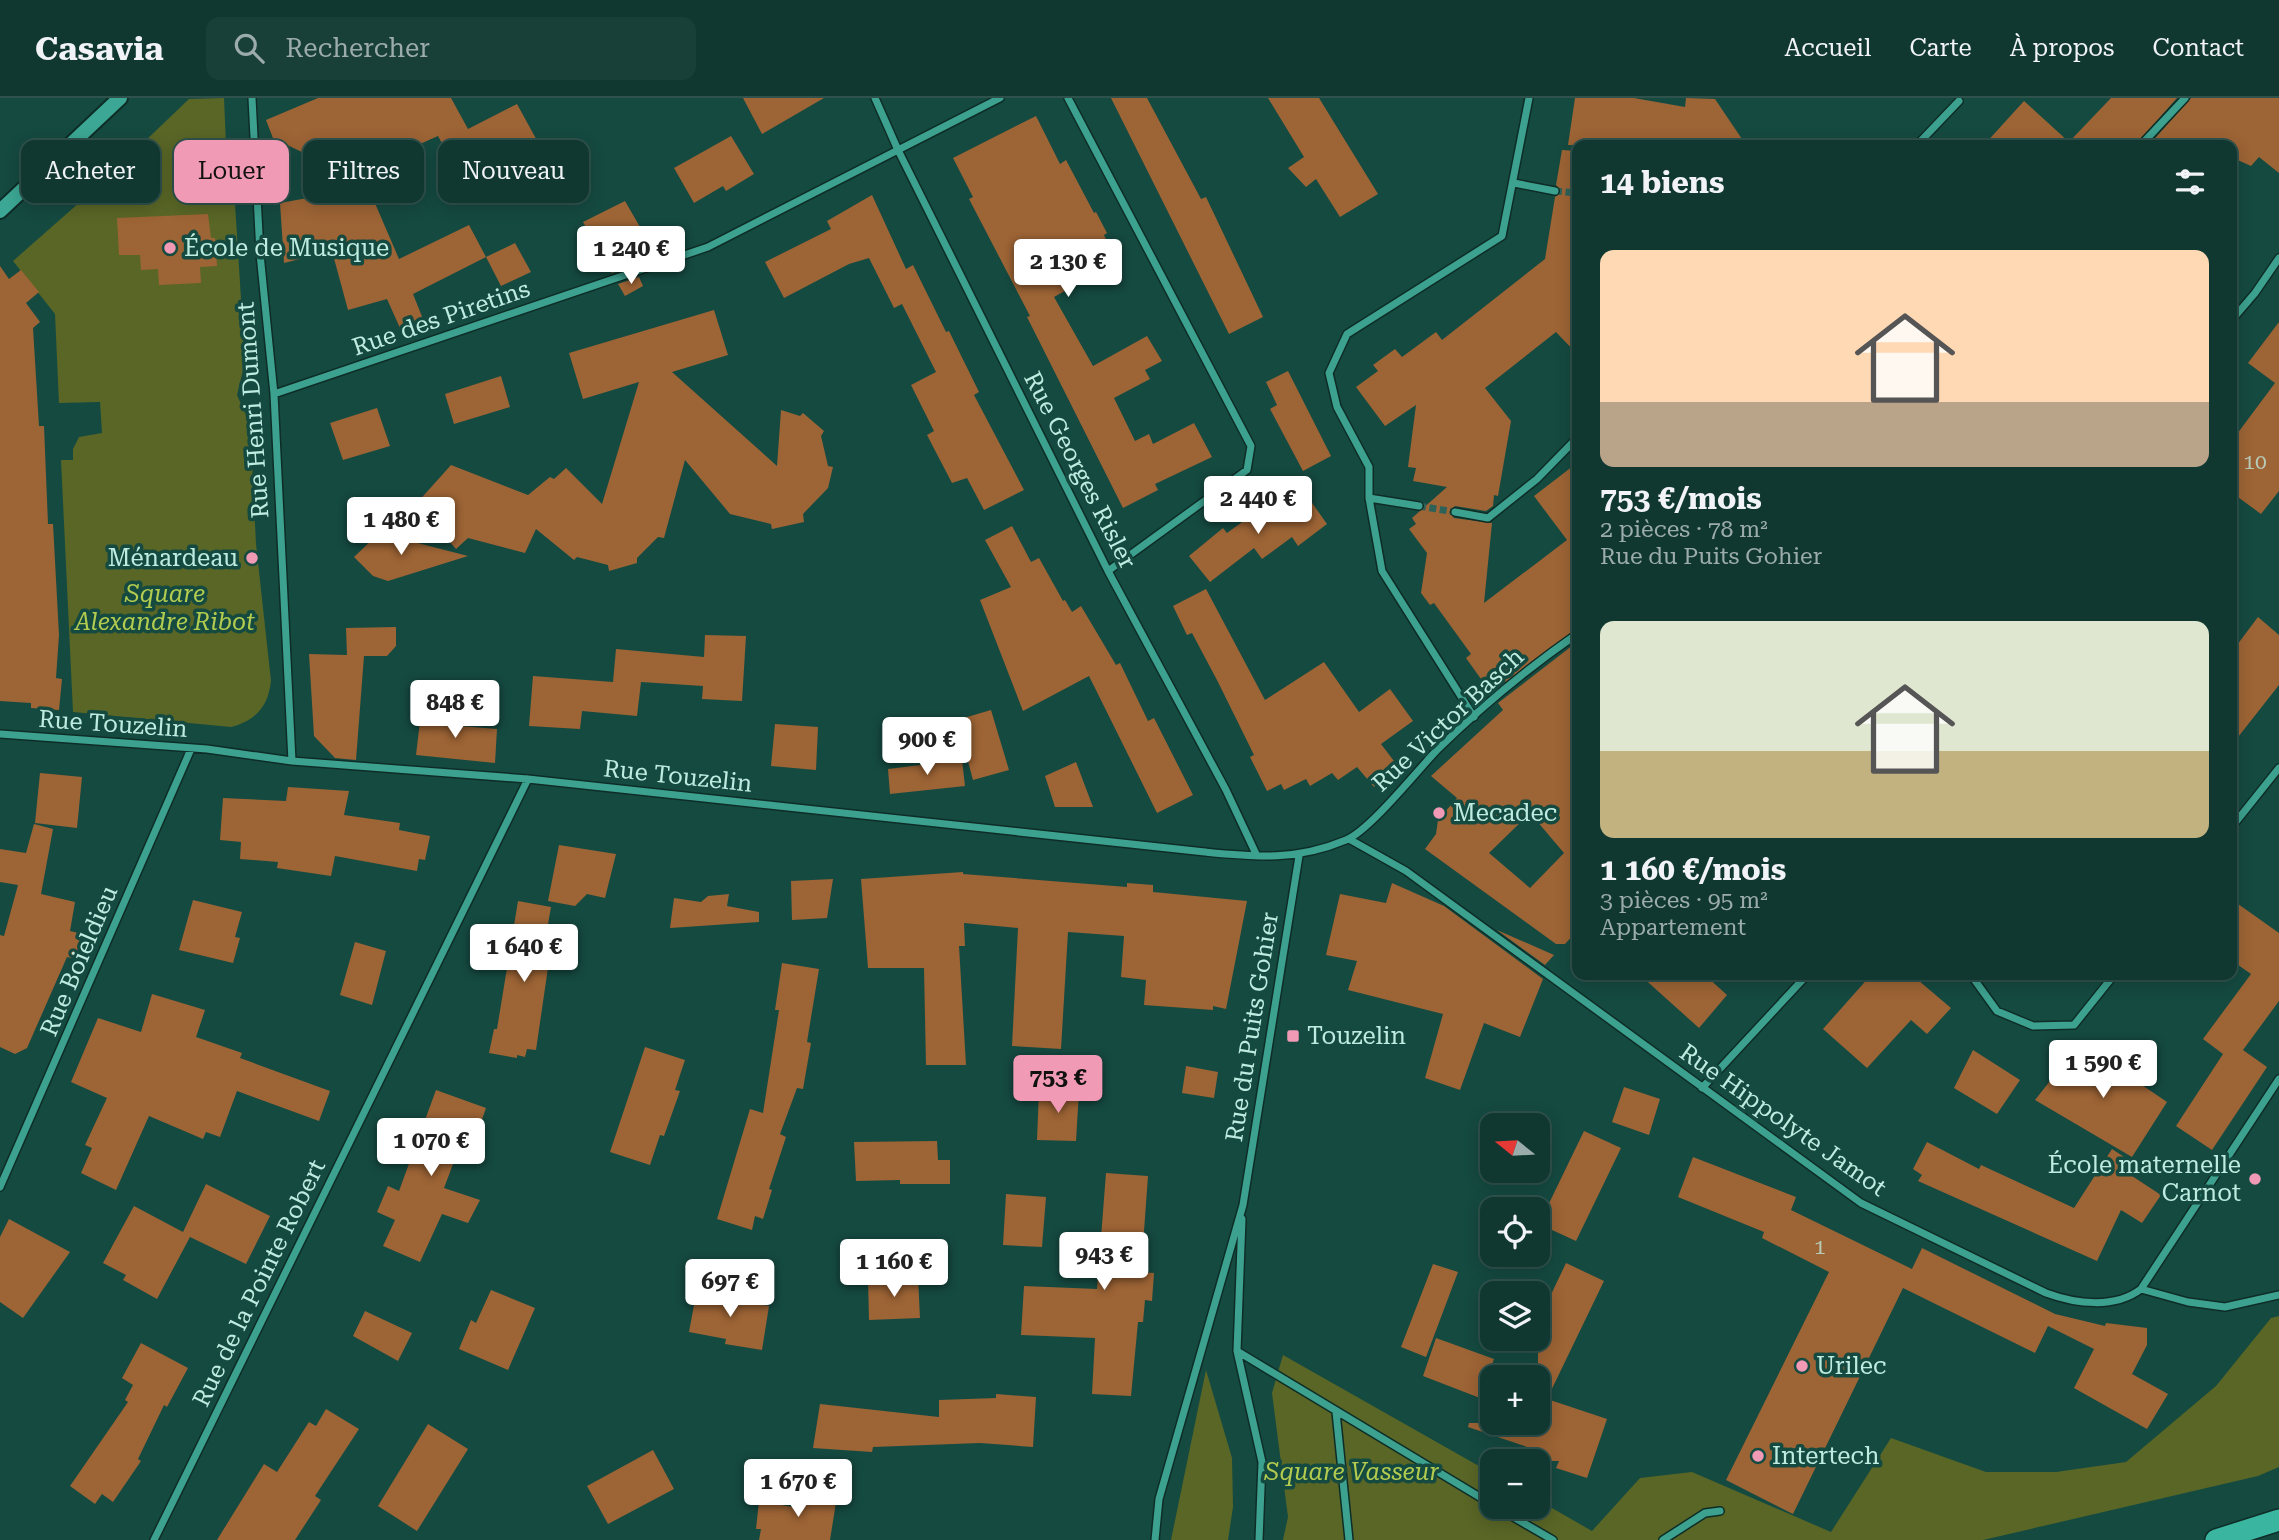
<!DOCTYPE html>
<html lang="fr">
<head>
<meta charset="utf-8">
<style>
	:root { --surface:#103831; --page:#193f39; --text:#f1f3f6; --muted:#9cacab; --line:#30524d; --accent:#f09ab6 }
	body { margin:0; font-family:"Roboto Serif",serif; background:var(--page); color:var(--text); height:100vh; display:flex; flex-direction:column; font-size:26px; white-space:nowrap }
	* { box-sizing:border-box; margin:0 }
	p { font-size:23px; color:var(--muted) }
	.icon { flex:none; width:38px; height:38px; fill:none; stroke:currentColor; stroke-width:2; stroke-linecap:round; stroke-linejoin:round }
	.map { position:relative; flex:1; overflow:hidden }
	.drawer { position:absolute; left:1572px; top:42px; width:665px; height:840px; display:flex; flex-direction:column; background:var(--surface); border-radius:14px; box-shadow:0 4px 18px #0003,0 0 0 2px var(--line) }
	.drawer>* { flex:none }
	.guide { position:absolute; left:21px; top:42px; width:665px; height:63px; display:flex; gap:14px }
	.needle { width:46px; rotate:288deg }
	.fabs { position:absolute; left:1480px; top:1015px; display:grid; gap:14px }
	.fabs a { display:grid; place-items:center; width:70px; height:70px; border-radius:14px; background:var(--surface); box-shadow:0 4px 18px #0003,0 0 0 2px var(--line); font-size:35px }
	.price { position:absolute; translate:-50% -60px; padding:0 16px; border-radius:7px; background:#fff; color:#222; font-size:23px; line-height:46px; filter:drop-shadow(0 2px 4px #0008) }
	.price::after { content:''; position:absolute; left:50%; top:42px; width:21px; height:16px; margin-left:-10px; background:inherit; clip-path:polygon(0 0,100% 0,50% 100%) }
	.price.active { background:var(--accent); color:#111 }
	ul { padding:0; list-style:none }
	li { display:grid; align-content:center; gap:14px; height:371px; padding:0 28px }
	li span { display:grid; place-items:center; height:217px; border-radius:14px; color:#555 }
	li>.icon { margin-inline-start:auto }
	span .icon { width:126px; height:126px; fill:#fffc; stroke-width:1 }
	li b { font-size:30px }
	h2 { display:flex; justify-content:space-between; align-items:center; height:84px; padding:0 28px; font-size:30px }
	.pill { padding:0 24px; border-radius:14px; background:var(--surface); box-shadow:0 4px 18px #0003,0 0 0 2px var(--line); font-size:24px; line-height:63px }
	.pill.active { background:var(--accent); color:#111 }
	header { display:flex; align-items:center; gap:42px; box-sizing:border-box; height:98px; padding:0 35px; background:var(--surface); border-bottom:2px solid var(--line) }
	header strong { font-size:33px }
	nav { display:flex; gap:38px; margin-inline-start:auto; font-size:24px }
	.search { width:490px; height:63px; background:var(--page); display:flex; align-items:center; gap:18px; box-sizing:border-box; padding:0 24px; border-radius:14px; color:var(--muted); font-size:26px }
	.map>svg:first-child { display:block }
	.green { fill:#596626 }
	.building { fill:#9d6435; fill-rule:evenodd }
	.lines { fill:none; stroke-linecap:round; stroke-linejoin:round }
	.street-tunnel { stroke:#2e6259; stroke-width:7; stroke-dasharray:7 3.5; stroke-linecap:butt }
	.street-casing { stroke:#0e2d27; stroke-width:10 }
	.secondary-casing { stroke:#0e2d27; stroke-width:18 }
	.highway-casing { stroke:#0e2d27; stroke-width:24 }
	.street { stroke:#3da18f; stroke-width:7 }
	.secondary { stroke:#3ca794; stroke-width:14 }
	.highway { stroke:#3ab5a0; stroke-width:21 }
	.poi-dot { fill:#f09ab6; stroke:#154a41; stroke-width:2.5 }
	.labels { text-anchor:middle; stroke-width:7; stroke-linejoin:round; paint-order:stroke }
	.number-label { font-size:21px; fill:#b6cab6 }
	.poi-label { font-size:24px; fill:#bfece1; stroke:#154a41; text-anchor:start }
	.street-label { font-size:24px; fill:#bfece1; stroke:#154a41 }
	.park-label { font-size:24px; font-style:italic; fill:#b3cb4f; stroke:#154a41 }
</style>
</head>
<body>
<header>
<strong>Casavia</strong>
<div class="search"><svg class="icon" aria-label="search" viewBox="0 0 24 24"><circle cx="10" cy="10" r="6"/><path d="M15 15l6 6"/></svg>Rechercher</div>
<nav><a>Accueil</a><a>Carte</a><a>À propos</a><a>Contact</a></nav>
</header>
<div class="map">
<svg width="2279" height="1442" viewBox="0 0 2279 1442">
	<rect width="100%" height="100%" fill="#154a41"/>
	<path class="green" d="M224,0L226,47L232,58L245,264L237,297L250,326L256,446L271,583C268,609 256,622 231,629L73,614L61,362H73V351L79,339L102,335L100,304L59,305L55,216L13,163L97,89L189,1Z
		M2279,1218V1369L2258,1378L1983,1442H1283L1288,1419L1272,1295L1283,1257L1493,1376V1409H1538V1402L1592,1433L1640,1380L1692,1374L1831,1434L1891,1340L1986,1374H2056L2126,1364L2216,1288L2271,1220Z
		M1206,1272L1232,1360L1233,1409L1228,1442H1171Z"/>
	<path class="building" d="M318,0H451L468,31L517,6L540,48L528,55L530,59L482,84L458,40L443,47L438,38L350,77L283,45L276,48L266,22Z
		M743,0H824L762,36Z
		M1111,0H1147L1201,101L1206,99L1263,219L1229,236Z
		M1268,0H1319L1378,96L1340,119L1316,81L1306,89L1288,70L1304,59Z
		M1575,0H1634L1685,9L1686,0L1715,1L1746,47H1568Z
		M2111,0H2177L2135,47H1984L2024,3L2069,44Z
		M2191,0H2279V75L2259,59L2251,68L2231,59V47H2149Z
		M1036,18L1060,66L1066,62L1094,115L1096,114L1107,135L1104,137L1108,146L1061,168L1072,189L1054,199L1093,268L1147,238L1162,263L1145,272L1150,281L1114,300L1135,343L1149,336L1153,346L1194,325L1212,359L1155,386L1158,392L1123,410L1027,219L1030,218L969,101L973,99L953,60Z
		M731,38L754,76L726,93L723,88L694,105L674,70Z
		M1562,52L1577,53V256L1556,234L1485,290L1511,323L1498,398L1494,397L1493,408L1486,413L1455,408L1449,414L1454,420L1492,425L1484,505L1567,442L1534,398L1577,365V530L1491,595L1466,560L1471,556L1434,505L1430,507L1421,495L1427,455L1409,431L1416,426L1412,420L1447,389L1413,383L1416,370L1408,369L1416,307L1385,328L1356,289L1378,273L1373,267L1395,251L1402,259L1436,234L1442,242L1545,161L1555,99L1561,93L1556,87Z
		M368,89L399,161L469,127L486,159L413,196L423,221L400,230L387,201L348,212L332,153L284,165L280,105Z
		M872,97L906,171L913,167L946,234L949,233L979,294L974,297L1024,392L984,412L967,380L952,385L927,337L934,333L911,287L936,274L902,206L894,210L869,160L849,166L784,200L765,164L831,131L827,123Z
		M625,103L640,129L619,139L633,168L612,175L583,124Z
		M208,116L211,140H215L217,168L200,169L201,185L159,187L158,171L141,172L140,157H119L117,120Z
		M515,145L531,174L501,188L486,159Z
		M0,168L9,181L21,172L39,194L26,205L40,224L33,230L39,328H44L48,426H53L59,537L56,580L62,581L59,612L31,610V605L0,603Z
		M639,179L643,188L625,198L618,186Z
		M714,212L728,257L672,274L777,368L781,312L800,318L803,315L824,333L821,338L828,368L833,369L828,390L803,416L804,424L772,431L771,426L730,416L685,362L664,440L658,439L637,460V465L609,473L608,467L577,459L574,462L536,431L525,455L468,440L456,451L416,406L451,367L528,397L550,379L554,381L566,370L602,406L639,284L583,301L569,255Z
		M2279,224V393L2261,416L2231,394V344L2275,285L2248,265Z
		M1288,273L1331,358L1303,373L1270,311L1277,307L1266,284Z
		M501,278L510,309L454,326L445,296Z
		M377,310L390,348L343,362L330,325Z
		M1305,395L1327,426L1298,448L1292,439L1262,461L1254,450L1210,484L1189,458L1223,430L1227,435L1263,409L1271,420Z
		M1012,428L1031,464L1039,460L1063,503L1065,502L1072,514L1081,508L1116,567L1120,565L1148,623L1154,620L1193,697L1157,715L1089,578L1023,613L980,502L1011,489L985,442Z
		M379,435L468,458L388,483L373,478L354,459Z
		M1206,491L1265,602L1324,564L1359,614L1390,591L1413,623L1381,646L1397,667L1374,689L1357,669L1338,682L1332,675L1310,688L1306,681L1284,692L1281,686L1267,693L1250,659L1254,657L1218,584L1192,535L1187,537L1173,508Z
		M2258,519L2279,537V587L2231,648V555Z
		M396,529V548L387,558H364L356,662L335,660L314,638L309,556L347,557L346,530Z
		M705,537L746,538L742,603L702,601L703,588L641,584L637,618L582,613L580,631L529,628L533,578L613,584L616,551L704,559Z
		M1577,544V833L1565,846H1556L1425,751L1436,736L1438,722L1457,700L1431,678L1503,612L1498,605ZM1530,715L1564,755L1530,790L1489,755Z
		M991,612L1009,672L973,682L957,622Z
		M421,615L461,619L460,628L497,631L495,665L416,657Z
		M775,626L818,629L816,672L771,668Z
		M962,662L965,688L890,696L888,671Z
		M1076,664L1093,709H1055L1045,678Z
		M40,675L82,679L77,730L35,725Z
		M288,689L349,693L344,717L400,725L399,732L430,738L425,762L419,761L417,773L335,758L331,778L277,770L278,764L240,761L241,744L220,742L223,700L286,703Z
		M34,726L53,731L41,796L75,804L70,833L91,838L81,862L67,859L27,950L15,956L0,949V837L4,838L18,787L0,784V751L26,755Z
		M559,747L616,756L605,800L587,796L575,808L548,803Z
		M963,774V776L1127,789V785L1153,787V794L1247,803L1226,911L1213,908V912L1144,907L1146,882L1121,879L1124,838L1068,834L1061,951L1012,948L1018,830L964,825L965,848H959L966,967H926L924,870H868L861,781Z
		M833,781L827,820L792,822L791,783Z
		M1392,785L1444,808L1543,881L1520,939L1484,925L1460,992L1425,980L1443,916L1348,892L1357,863L1326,857L1340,796L1386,805Z
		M729,796L727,808L759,814V824L670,830L674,800L701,804L708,798Z
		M2231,801L2279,835V903L2243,952L2267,969L2212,1052L2176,1028L2223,956L2203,941L2251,876L2231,862Z
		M193,802L242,814L235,839L240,840L233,865L179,852Z
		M518,803L551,809L543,855L550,856L536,952L527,951L525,959L517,957V960L489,955L494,931H497Z
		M1497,832L1554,857L1545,867Z
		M355,844L386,853L372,907L340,897Z
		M782,865L819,871L807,944L811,945L803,991L797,990L780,1036L786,1039L769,1091L772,1092L763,1121L755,1118L752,1132L717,1121L750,1011L763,1015L779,912H775Z
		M1640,877H1705L1727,897L1699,930Z
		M1871,877H1912L1951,910L1927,936L1911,922L1867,970L1823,931Z
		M152,896L205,912L196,939L242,955L240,960L330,993L319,1023L237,993L220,1039L206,1034L203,1041L149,1018L116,1092L81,1075L92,1050L85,1047L107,1000L71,984L98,920L141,934Z
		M2080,945L2167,1004L2132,1059L2035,1002Z
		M645,949L685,962L675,992L680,993L664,1038L660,1037L650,1067L610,1054Z
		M1973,952L2020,982L1997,1016L1954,990Z
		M1186,968L1218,974L1214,1000L1182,995Z
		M1624,989L1660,1001L1649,1037L1612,1024Z
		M436,992L486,1010L478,1033L467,1029L444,1090L480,1102L468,1125L442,1116L420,1164L383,1148L395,1122L377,1114L388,1088L399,1093Z
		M1039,992L1079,993L1076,1043L1037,1042Z
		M1584,1033L1621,1050L1576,1143L1539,1126Z
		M937,1043L938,1062H950V1086H900V1082L856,1083L854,1044Z
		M1927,1044L1979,1071L1981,1067L2074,1110L2112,1051L2138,1068L2132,1078L2161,1097L2142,1125L2121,1112L2097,1163L1918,1083L1922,1077L1913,1071Z
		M1693,1059L1796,1099L1791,1112L1912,1171L1922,1150L2055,1216L2105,1228L2106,1225L2147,1230V1247L2132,1276L2168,1296L2147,1331L2074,1290L2094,1251L2048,1228L2035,1255L1903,1190L1793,1416L1726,1382L1829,1174L1762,1140L1764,1134L1678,1099Z
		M1106,1075L1148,1078L1141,1174L1154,1175L1152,1203L1145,1202L1143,1224H1138L1131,1298L1092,1296L1095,1240L1021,1237L1024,1188L1097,1191Z
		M206,1086L270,1118L246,1166L190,1139L157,1201L123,1182L126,1177L103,1165L134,1108L183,1134Z
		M1006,1096L1046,1099L1042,1149L1003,1147Z
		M9,1121L70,1154L23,1220L0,1204V1139Z
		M1566,1165L1604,1183L1547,1301L1607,1321L1587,1380L1556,1370L1559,1363H1535L1539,1353L1468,1329L1469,1325H1538V1224Z
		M1433,1166L1458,1174L1426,1259L1401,1249Z
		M918,1179L920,1220L869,1222L868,1181Z
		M697,1191L747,1199V1204L769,1208L762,1252L725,1246L726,1241L689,1234Z
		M491,1192L535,1210L508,1272L459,1251L471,1222L476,1225Z
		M365,1213L412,1235L398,1263L353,1238Z
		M1436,1240L1494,1261L1480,1300L1423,1278Z
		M141,1245L188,1270L167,1309L164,1307L138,1361L141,1363L113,1404L102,1396L95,1406L70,1388L128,1304L125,1302L133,1287L122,1280Z
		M996,1296L1036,1299L1033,1349L980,1345L873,1349L872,1354L813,1350L820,1306L939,1319V1302L996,1300Z
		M326,1311L359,1331L315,1398L321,1402L295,1442H217L264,1366L277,1374L309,1324L316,1328Z
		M428,1326L468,1351L417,1433L378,1408Z
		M653,1352L674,1391L608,1426L587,1388Z
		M807,1392L837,1398L830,1442H759L761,1431H756L759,1403L804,1411Z"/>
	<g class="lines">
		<path class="street-tunnel" d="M1555,93L1577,95
			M1419,408L1455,414"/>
		<g class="street-casing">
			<path id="street" d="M252,0L260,156L274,296L292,663
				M875,0L898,52L1108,473L1226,692L1257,758
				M1068,0L1251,348L1247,372L1108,473
				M1917,47L1959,3
				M2141,47L2185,0
				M1514,85L1555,93
				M2231,223L2255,195L2279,160
				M274,296L708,149L1000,0
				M1369,400L1419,408
				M1455,414L1488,420L1537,381L1577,340
				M1474,619L1382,473L1369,400V369L1337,309L1329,275L1347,236L1502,138L1529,0
				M0,636L207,651L292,663L528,681L1205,754C1257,759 1296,763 1346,742C1370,732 1417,673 1437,652C1480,610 1528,570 1577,536
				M2231,730L2279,670
				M1349,741L1406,773L1861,1105L2046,1195C2076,1206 2115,1211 2141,1191L2279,981
				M1971,877L1997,913L2033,928L2074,927L2114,877
				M1702,990L1807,877
				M0,1089L191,651
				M1242,1121L1237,1253L1262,1364L1259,1442
				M2141,1191L2188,1204L2225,1209L2279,1197
				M1237,1253L1493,1407
				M1336,1314L1349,1442
				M1496,1409L1553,1442
				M154,1442L528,681
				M1155,1442L1159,1401L1243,1107L1299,758
				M1663,1442L1705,1415L1720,1413"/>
		</g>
		<g class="secondary-casing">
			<path id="secondary" d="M0,113L120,0"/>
		</g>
		<g class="highway-casing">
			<path id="highway" d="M2216,1442L2279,1422"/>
		</g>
		<use href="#street" class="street"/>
		<use href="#secondary" class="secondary"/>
		<use href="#highway" class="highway"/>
	</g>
	<g class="poi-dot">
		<circle cx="170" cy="150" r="7"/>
		<circle cx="252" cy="460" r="7"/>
		<circle cx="1439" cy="715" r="7"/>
		<rect x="1286" y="931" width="14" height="14" rx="3.5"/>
		<circle cx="2255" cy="1081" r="7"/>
		<circle cx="1802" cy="1268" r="7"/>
		<circle cx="1758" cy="1358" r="7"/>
	</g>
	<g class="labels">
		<g class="number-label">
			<text x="2255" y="371">10</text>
			<text x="1820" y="1156">1</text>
		</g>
		<g class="poi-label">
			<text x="184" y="158">École de Musique</text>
			<text x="238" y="468" text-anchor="end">Ménardeau</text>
			<text x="1453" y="723">Mecadec</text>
			<text x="1307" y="946">Touzelin</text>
			<text x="2241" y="1075" text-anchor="end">École maternelle<tspan x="2241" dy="28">Carnot</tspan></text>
			<text x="1816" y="1276">Urilec</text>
			<text x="1772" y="1366">Intertech</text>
		</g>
		<g class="street-label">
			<text transform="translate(441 220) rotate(-19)" y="8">Rue des Piretins</text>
			<text transform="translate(253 312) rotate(-94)" y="8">Rue Henri Dumont</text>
			<text transform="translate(1080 372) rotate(63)" y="8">Rue Georges Risler</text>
			<text transform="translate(1448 622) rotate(-43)" y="8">Rue Victor Basch</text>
			<text transform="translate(113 626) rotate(4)" y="8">Rue Touzelin</text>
			<text transform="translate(678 678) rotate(6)" y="8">Rue Touzelin</text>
			<text transform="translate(79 863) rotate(-67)" y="8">Rue Boieldieu</text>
			<text transform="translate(1252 929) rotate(-81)" y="8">Rue du Puits Gohier</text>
			<text transform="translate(1783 1022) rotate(35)" y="8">Rue Hippolyte Jamot</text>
			<text transform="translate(259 1185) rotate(-64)" y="8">Rue de la Pointe Robert</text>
		</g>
		<g class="park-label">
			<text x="165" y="504">Square<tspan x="165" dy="28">Alexandre Ribot</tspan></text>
			<text x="1352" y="1382">Square Vasseur</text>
		</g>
	</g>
</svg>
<div class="fabs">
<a><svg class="needle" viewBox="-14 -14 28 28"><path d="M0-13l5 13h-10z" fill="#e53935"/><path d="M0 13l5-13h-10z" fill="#9cacab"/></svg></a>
<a><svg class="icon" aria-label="locate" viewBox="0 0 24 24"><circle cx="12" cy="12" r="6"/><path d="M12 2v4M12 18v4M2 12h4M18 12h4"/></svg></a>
<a><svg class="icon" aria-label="layers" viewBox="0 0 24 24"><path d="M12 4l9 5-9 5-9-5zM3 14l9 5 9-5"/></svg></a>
<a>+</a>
<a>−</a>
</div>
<b class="price" style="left:631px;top:188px">1 240 €</b>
<b class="price" style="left:1068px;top:201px">2 130 €</b>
<b class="price" style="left:1258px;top:438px">2 440 €</b>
<b class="price" style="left:401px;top:459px">1 480 €</b>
<b class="price" style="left:455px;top:642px">848 €</b>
<b class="price" style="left:927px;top:679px">900 €</b>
<b class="price" style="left:524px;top:886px">1 640 €</b>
<b class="price" style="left:2103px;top:1002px">1 590 €</b>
<b class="price active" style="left:1058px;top:1017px">753 €</b>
<b class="price" style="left:431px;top:1080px">1 070 €</b>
<b class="price" style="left:1104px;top:1194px">943 €</b>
<b class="price" style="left:894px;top:1201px">1 160 €</b>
<b class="price" style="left:730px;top:1221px">697 €</b>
<b class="price" style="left:798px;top:1421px">1 670 €</b>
<div class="guide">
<a class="pill">Acheter</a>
<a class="pill active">Louer</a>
<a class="pill">Filtres</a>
<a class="pill">Nouveau</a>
</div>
<section class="drawer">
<h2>14 biens<svg class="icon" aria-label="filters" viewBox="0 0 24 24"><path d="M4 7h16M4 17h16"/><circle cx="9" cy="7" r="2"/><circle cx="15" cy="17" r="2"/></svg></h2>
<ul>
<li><span style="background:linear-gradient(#ffd9b3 70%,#b9a48a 0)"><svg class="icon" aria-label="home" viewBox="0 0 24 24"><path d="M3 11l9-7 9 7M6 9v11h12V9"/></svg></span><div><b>753 €/mois</b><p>2 pièces · 78 m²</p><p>Rue du Puits Gohier</p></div></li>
<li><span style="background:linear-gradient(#dfe7d0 60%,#c2b280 0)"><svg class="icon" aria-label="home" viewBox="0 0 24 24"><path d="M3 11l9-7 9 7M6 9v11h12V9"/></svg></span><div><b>1 160 €/mois</b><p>3 pièces · 95 m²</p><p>Appartement</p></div></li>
</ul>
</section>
</div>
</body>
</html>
